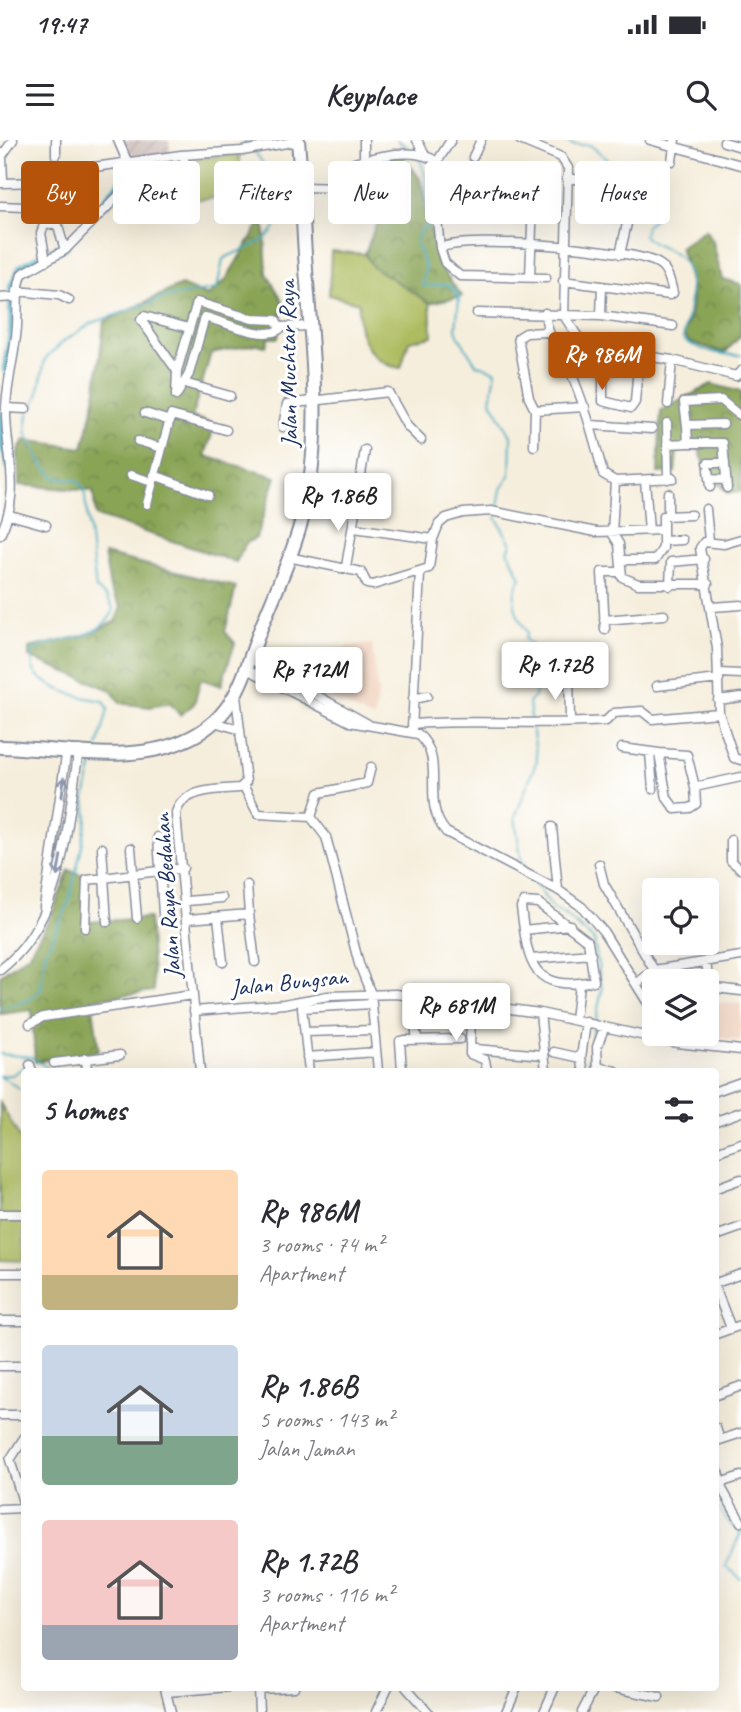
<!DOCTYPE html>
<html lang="en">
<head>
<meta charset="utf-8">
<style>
	:root { --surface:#fff; --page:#f7f7f7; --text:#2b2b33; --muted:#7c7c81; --accent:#b45309 }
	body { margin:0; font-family:Caveat,sans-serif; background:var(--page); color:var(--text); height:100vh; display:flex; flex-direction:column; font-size:26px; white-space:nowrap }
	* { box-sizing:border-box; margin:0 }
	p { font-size:23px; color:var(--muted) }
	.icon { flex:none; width:38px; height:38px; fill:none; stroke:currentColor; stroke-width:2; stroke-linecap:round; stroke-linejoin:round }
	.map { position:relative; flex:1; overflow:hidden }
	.panel { position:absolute; left:21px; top:928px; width:698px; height:623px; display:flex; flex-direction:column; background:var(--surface); border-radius:7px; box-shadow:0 7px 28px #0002 }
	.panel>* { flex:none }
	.top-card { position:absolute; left:21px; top:21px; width:700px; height:63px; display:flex; gap:14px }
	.controls { position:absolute; left:642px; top:738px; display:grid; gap:14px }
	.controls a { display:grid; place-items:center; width:77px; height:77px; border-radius:7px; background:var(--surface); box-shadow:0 7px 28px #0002; font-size:35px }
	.price { position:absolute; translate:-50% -60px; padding:0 16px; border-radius:7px; background:#fff; color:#222; font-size:23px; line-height:46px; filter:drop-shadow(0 2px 4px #0008) }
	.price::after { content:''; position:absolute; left:50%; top:42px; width:21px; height:16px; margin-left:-10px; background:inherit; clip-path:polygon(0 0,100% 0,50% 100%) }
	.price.selected { background:var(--accent); color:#fff }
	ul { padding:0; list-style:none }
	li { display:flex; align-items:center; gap:21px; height:175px; padding:0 21px }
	li span { display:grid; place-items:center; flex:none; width:196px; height:140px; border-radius:7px; color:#555 }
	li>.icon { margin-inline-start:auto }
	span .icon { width:84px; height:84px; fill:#fffc; stroke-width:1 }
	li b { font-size:30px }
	h2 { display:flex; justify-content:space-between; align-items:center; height:84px; padding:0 21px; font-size:30px }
	.chip { padding:0 24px; border-radius:7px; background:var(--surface); box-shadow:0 7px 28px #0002; font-size:24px; line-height:63px }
	.chip.selected { background:var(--accent); color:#fff }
	.status { display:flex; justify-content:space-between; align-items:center; height:49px; padding:0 35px; background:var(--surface); direction:ltr }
	.status svg { height:19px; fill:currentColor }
	header { display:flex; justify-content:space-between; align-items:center; height:91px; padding:0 21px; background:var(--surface); font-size:32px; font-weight:600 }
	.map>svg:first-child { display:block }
	.built { fill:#f3d4bf }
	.industrial { fill:url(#industrial-furrows) }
	.grass { fill:#adbc5f; stroke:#64765e; stroke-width:2 }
	.forest { fill:url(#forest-crowns); stroke:#526a5a; stroke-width:2 }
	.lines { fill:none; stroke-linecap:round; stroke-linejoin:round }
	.stream { stroke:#42aac1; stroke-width:2 }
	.river { stroke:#42aac1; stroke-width:10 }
	.minor-casing { stroke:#888e9d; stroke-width:11 }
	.highway-casing { stroke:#888e9d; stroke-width:16 }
	.minor { stroke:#fff; stroke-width:8 }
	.highway { stroke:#fff; stroke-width:12 }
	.oneway { stroke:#8d97ae }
	.labels { text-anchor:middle; stroke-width:6; stroke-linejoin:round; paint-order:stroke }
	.street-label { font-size:24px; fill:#1b2f5e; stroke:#fff }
</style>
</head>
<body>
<div class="status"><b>19:47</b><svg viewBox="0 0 49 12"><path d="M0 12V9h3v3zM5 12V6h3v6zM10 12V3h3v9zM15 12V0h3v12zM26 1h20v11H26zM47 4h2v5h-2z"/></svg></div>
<header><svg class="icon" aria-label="menu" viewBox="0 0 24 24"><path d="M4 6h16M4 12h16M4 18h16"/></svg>Keyplace<svg class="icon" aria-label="search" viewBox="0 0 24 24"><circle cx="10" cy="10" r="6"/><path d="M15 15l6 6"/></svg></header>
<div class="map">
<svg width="741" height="1572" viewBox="0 0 741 1572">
	<defs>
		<pattern id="industrial-furrows" width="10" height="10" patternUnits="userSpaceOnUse" patternTransform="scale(1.75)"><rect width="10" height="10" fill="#cfc0bb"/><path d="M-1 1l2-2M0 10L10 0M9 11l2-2" fill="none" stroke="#b1a5a3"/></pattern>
		<pattern id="forest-crowns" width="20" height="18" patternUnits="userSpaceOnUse" patternTransform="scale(1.75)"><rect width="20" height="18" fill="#8aa456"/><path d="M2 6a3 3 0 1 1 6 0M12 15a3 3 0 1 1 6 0" fill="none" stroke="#70864a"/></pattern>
	</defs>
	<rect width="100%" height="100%" fill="#fff"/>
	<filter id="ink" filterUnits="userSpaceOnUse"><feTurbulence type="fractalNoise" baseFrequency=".0143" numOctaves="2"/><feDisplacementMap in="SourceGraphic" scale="14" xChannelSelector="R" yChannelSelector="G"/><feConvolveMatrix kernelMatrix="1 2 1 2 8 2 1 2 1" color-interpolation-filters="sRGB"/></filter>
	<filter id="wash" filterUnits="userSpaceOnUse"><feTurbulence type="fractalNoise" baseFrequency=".00686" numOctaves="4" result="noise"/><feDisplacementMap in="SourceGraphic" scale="28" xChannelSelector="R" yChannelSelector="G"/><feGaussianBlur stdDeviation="1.57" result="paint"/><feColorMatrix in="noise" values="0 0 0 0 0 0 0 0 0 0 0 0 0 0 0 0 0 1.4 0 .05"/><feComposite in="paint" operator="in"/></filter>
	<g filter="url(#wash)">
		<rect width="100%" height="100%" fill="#f6eedc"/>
		<path class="built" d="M372,504L378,553L374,579L316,550L328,512L335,508Z
			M707,862L741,864V901L699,894H707Z"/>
		<path class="industrial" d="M114,0H169L170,15L127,19Z"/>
		<path class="grass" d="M239,14L244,56L186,60L184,20Z
			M331,111L365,114L372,126L430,163L432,196L409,201L401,228C369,224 355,194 359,163L329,155Z
			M0,963L24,1005V1121L0,1120Z"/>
		<path class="forest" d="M386,13L403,16L420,39L437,122L462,156L430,163L372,126L365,114L390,46L379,36Z
			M264,76L267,134L283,161L278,198H268L266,206L256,204L211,213L192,277L215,284L205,316L276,337L256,398L246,403L236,422L96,376L93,351L19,345L18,310L24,300L83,308L94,265L104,182L181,145L208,156L225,141Z
			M705,90L713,102L722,139L741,144V195L725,213L689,202L684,194C698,161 691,140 680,108Z
			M711,244L741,252V352L728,354L708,333L699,309L677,312L675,332L658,333L661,271Z
			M104,414L236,447L225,492L235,503L221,546L201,539L194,564L180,575L170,563L150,567L120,563L111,550L29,517V508L86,495L116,481L121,467L110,448Z
			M69,730L86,737L88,782L149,778L154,851L92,859L99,911L35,922L32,870L0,874V835L28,815L50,778Z"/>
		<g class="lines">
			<path class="stream" d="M243,0L249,6
				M397,0L411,10
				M565,0L573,5H590L616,26L646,37L658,65L657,76L646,86L644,95C654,108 665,106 676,115C701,134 687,175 683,199C698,211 722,215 741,215
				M419,19C430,36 424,67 427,87L419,91L416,104L426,127L423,146L445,144L453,148L459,157L456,189L459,197L476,224L496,231L491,261L511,296L510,336L501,349L498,366
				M496,377L511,404L508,411L521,438C508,457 516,476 527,492L525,499C547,517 538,533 535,557L529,562L531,581
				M98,607L108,569L104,561C83,558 54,551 38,536C31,530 32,519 33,510C59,496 100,502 114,470L107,457L96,449L84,349L77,340L55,338L42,324L26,292L28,274L38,256L45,219L65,200L92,183L164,158L217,149L223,119C235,112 258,105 267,97C291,77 270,31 255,12
				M527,731L521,719L515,677L537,620L532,586
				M534,742L553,769L564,774L594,800L602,850L595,883
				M0,868L28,861L41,849L45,813L68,765L81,710L87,679L85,658L94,619
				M0,914L31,917L53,931
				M592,931L588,923L593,888
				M0,936L12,935L27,925
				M1,937L20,949
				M716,1365L731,1385L741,1392L726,1426L741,1439"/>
			<path class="river" d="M105,63L128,35
				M7,229L13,190V147L22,128L65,105
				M4,276L3,302L10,325"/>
		</g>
	</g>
	<g filter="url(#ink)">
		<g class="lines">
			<g class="minor-casing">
				<path id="minor" d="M56,0V15
					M364,0V20
					M417,0L424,13
					M451,0L437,22L435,36L439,39L466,40
					M520,0L561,17L568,28L564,176L585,207L672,220L736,236L741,231
					M650,0L741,25
					M724,2L741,7
					M184,15L186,54
					M473,17L481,0
					M672,21L675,0
					M485,37L534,38L530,136
					M567,38L631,47L633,67L628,79
					M3,41L2,16L13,0
					M0,43L48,42L94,27L181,15L242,11L298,1
					M302,47L342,48L354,23C377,16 417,6 437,22
					M48,60V42
					M0,66L24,67
					M587,75L628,79L620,114
					M440,108L437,79L441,71H532
					M46,121L41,93L44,85L57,83L65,110
					M546,138L460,136L445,123L440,108C465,95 635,108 659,124C668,129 671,144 673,153L670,155L563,141
					M17,151L59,155L69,160
					M0,158L16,157
					M197,162L252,179L276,180L280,189C263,201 225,182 205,177L189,234L176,256L177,231Z
					M477,173L601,176L673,186
					M545,173C548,201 558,204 569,228C584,262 594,297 603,334L615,341L612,393L619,404L622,437L638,444H708
					M601,176L602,146
					M280,187L311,186
					M585,207L603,237L606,211
					M177,231L141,180L144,176L189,188
					M603,237V261L631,268L635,262L639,215
					M184,243L230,256
					M668,264L672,220
					M6,268L26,269
					M535,270L585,267
					M145,273L170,281
					M667,283L668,339
					M591,285L652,289
					M687,286L684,262L721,260L739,275
					M283,287L287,264L388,252L407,286L421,300
					M138,301L162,308
					M688,303H723L727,348
					M667,304L688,303L687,285L723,284
					M534,306L535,270L529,258L518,198L526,193L546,192
					M708,323H725
					M131,335L152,342
					M154,335L208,355
					M645,340L649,391
					M615,341L673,338
					M710,347L708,330L709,339L726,340
					M308,351L354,362
					M668,353V375
					M147,364L171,275L226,290
					M706,369L709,401
					M10,375L46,385
					M354,388L433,399
					M0,395C23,349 5,315 6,268C7,241 15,214 17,187C18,168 16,152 22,134L65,110L125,49L132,33L118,0
					M741,399L724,404L704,402L700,408L717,508L719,573L734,618L741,620
					M663,401L682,400
					M288,417L361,432L367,444L373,445L429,428L433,399L439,384L446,378L463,373L491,371L596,392L660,390
					M621,420H655L663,408V376L691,375
					M346,427L365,310
					M670,446L671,422L704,419
					M712,467L741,465
					M604,480L664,475
					M605,490L602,432H621
					M250,518L368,584
					M247,529L350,582L418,594C448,621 419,661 446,692L558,750L582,767L603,791L654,873
					M549,533L569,534L570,581
					M719,533L741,534
					M657,546L719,539
					M413,559L427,556
					M718,560L741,557
					M214,582L238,589
					M412,584C477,579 541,586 606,581L614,573L642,571L652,579L719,573
					M412,589L420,433
					M622,608L659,613L667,658L675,669L690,668L696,664L695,647L741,637
					M650,613L653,649
					M659,613L687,615L695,647
					M243,645L258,674L311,677L326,697L359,824L371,854L378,931
					M311,677L319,653L367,643L371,627
					M552,687L558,750
					M158,697L163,774
					M731,700V721L741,729
					M102,708L107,782
					M131,708L137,778
					M599,724L604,744L654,830L662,838L678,842
					M247,745L249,774
					M187,761L222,758
					M524,762L538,763L588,801L594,841C529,853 528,821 521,767Z
					M44,767L67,609
					M218,777L223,822
					M188,779L249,774L255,822
					M85,788L87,740L183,728
					M524,790L570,785
					M531,819L591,814
					M706,821L709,847
					M0,830C65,781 66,685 79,610
					M636,844L654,830L741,816
					M707,847L741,851
					M411,857L417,899
					M471,864L470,914L485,920L487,931
					M194,871L284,864L328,856L396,854L540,873L677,903L741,910
					M540,873L546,931
					M575,880L579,844
					M30,884L43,877L192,855
					M305,892L374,890
					M404,900L460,899
					M400,901L402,931
					M475,909L544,915
					M554,912L581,918
					M307,917L376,912
					M86,918L87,931
					M54,923L120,915
					M30,925L32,931
					M598,927L616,931
					M200,931L176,674C180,649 219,649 240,648L246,642L236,556
					M309,931L302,868L372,864
					M584,931L581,918L586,882
					M598,931L597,907L604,888
					M716,951L741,942
					M716,981L741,972
					M716,1012L741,1003
					M716,1048L741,1039
					M0,1074H24
					M716,1096L741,1087
					M0,1133H24
					M716,1143L741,1134
					M716,1150L731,1188
					M0,1181H24
					M716,1194L741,1185
					M0,1226H24
					M716,1255L741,1246
					M0,1275H24
					M716,1288L720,1300L741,1293
					M24,1298L10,1320L24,1365
					M716,1323L722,1349L741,1382
					M723,1342L741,1336
					M0,1369L24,1368
					M258,1547L259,1572
					M406,1547L428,1572
					M611,1547L659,1557
					M165,1548L171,1572
					M258,1549L294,1547
					M167,1552L229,1547
					M376,1572L388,1547
					M506,1572L517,1547
					M544,1572L555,1547
					M582,1572L595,1547"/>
			</g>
			<g class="highway-casing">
				<path id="highway" d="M0,607C58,608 129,625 183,601C234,580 242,540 259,493C277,447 301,398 309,348C320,282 312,209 307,142C303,95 302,47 298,0"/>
			</g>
			<use href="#minor" class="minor"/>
			<use href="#highway" class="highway"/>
		</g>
		<defs><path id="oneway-shaft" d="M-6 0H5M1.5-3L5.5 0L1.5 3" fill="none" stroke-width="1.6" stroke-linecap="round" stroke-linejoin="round" transform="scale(1.75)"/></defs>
		<g class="oneway">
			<use href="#oneway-shaft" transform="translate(63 647) rotate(-83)"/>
			<use href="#oneway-shaft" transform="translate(59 726) rotate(100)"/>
		</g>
	</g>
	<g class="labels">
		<g class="street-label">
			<text transform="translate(288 224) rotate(-91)" y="8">Jalan Muchtar Raya</text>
			<text transform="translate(167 756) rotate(-94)" y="8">Jalan Raya Bedahan</text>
			<text transform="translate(289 842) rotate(-6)" y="8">Jalan Bungsan</text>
		</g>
	</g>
</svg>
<div class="controls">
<a><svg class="icon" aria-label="locate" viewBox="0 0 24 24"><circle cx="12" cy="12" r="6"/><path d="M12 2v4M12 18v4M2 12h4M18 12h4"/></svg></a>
<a><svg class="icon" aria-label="layers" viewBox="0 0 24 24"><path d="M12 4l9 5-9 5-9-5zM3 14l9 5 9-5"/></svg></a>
</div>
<b class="price selected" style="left:602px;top:252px">Rp 986M</b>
<b class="price" style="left:338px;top:393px">Rp 1.86B</b>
<b class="price" style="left:555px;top:562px">Rp 1.72B</b>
<b class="price" style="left:309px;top:567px">Rp 712M</b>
<b class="price" style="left:456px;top:903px">Rp 681M</b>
<div class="top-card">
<a class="chip selected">Buy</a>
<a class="chip">Rent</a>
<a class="chip">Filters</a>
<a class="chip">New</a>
<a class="chip">Apartment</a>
<a class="chip">House</a>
</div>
<section class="panel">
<h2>5 homes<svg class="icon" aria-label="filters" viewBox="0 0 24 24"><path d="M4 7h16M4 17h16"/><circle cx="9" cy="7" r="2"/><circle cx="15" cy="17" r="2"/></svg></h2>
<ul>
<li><span style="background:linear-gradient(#ffd9b3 75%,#c2b280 0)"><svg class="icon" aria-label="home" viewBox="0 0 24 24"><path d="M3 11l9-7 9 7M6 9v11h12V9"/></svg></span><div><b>Rp 986M</b><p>3 rooms · 74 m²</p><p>Apartment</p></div></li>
<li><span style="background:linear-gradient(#c9d6e8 65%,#7fa58c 0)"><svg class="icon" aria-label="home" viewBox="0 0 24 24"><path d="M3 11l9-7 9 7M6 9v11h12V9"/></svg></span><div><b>Rp 1.86B</b><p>5 rooms · 143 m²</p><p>Jalan Jaman</p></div></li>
<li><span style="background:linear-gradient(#f6c9c9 75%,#9aa5b1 0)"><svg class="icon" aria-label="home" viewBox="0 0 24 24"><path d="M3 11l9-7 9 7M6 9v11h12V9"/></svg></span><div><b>Rp 1.72B</b><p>3 rooms · 116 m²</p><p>Apartment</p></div></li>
</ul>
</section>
</div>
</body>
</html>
